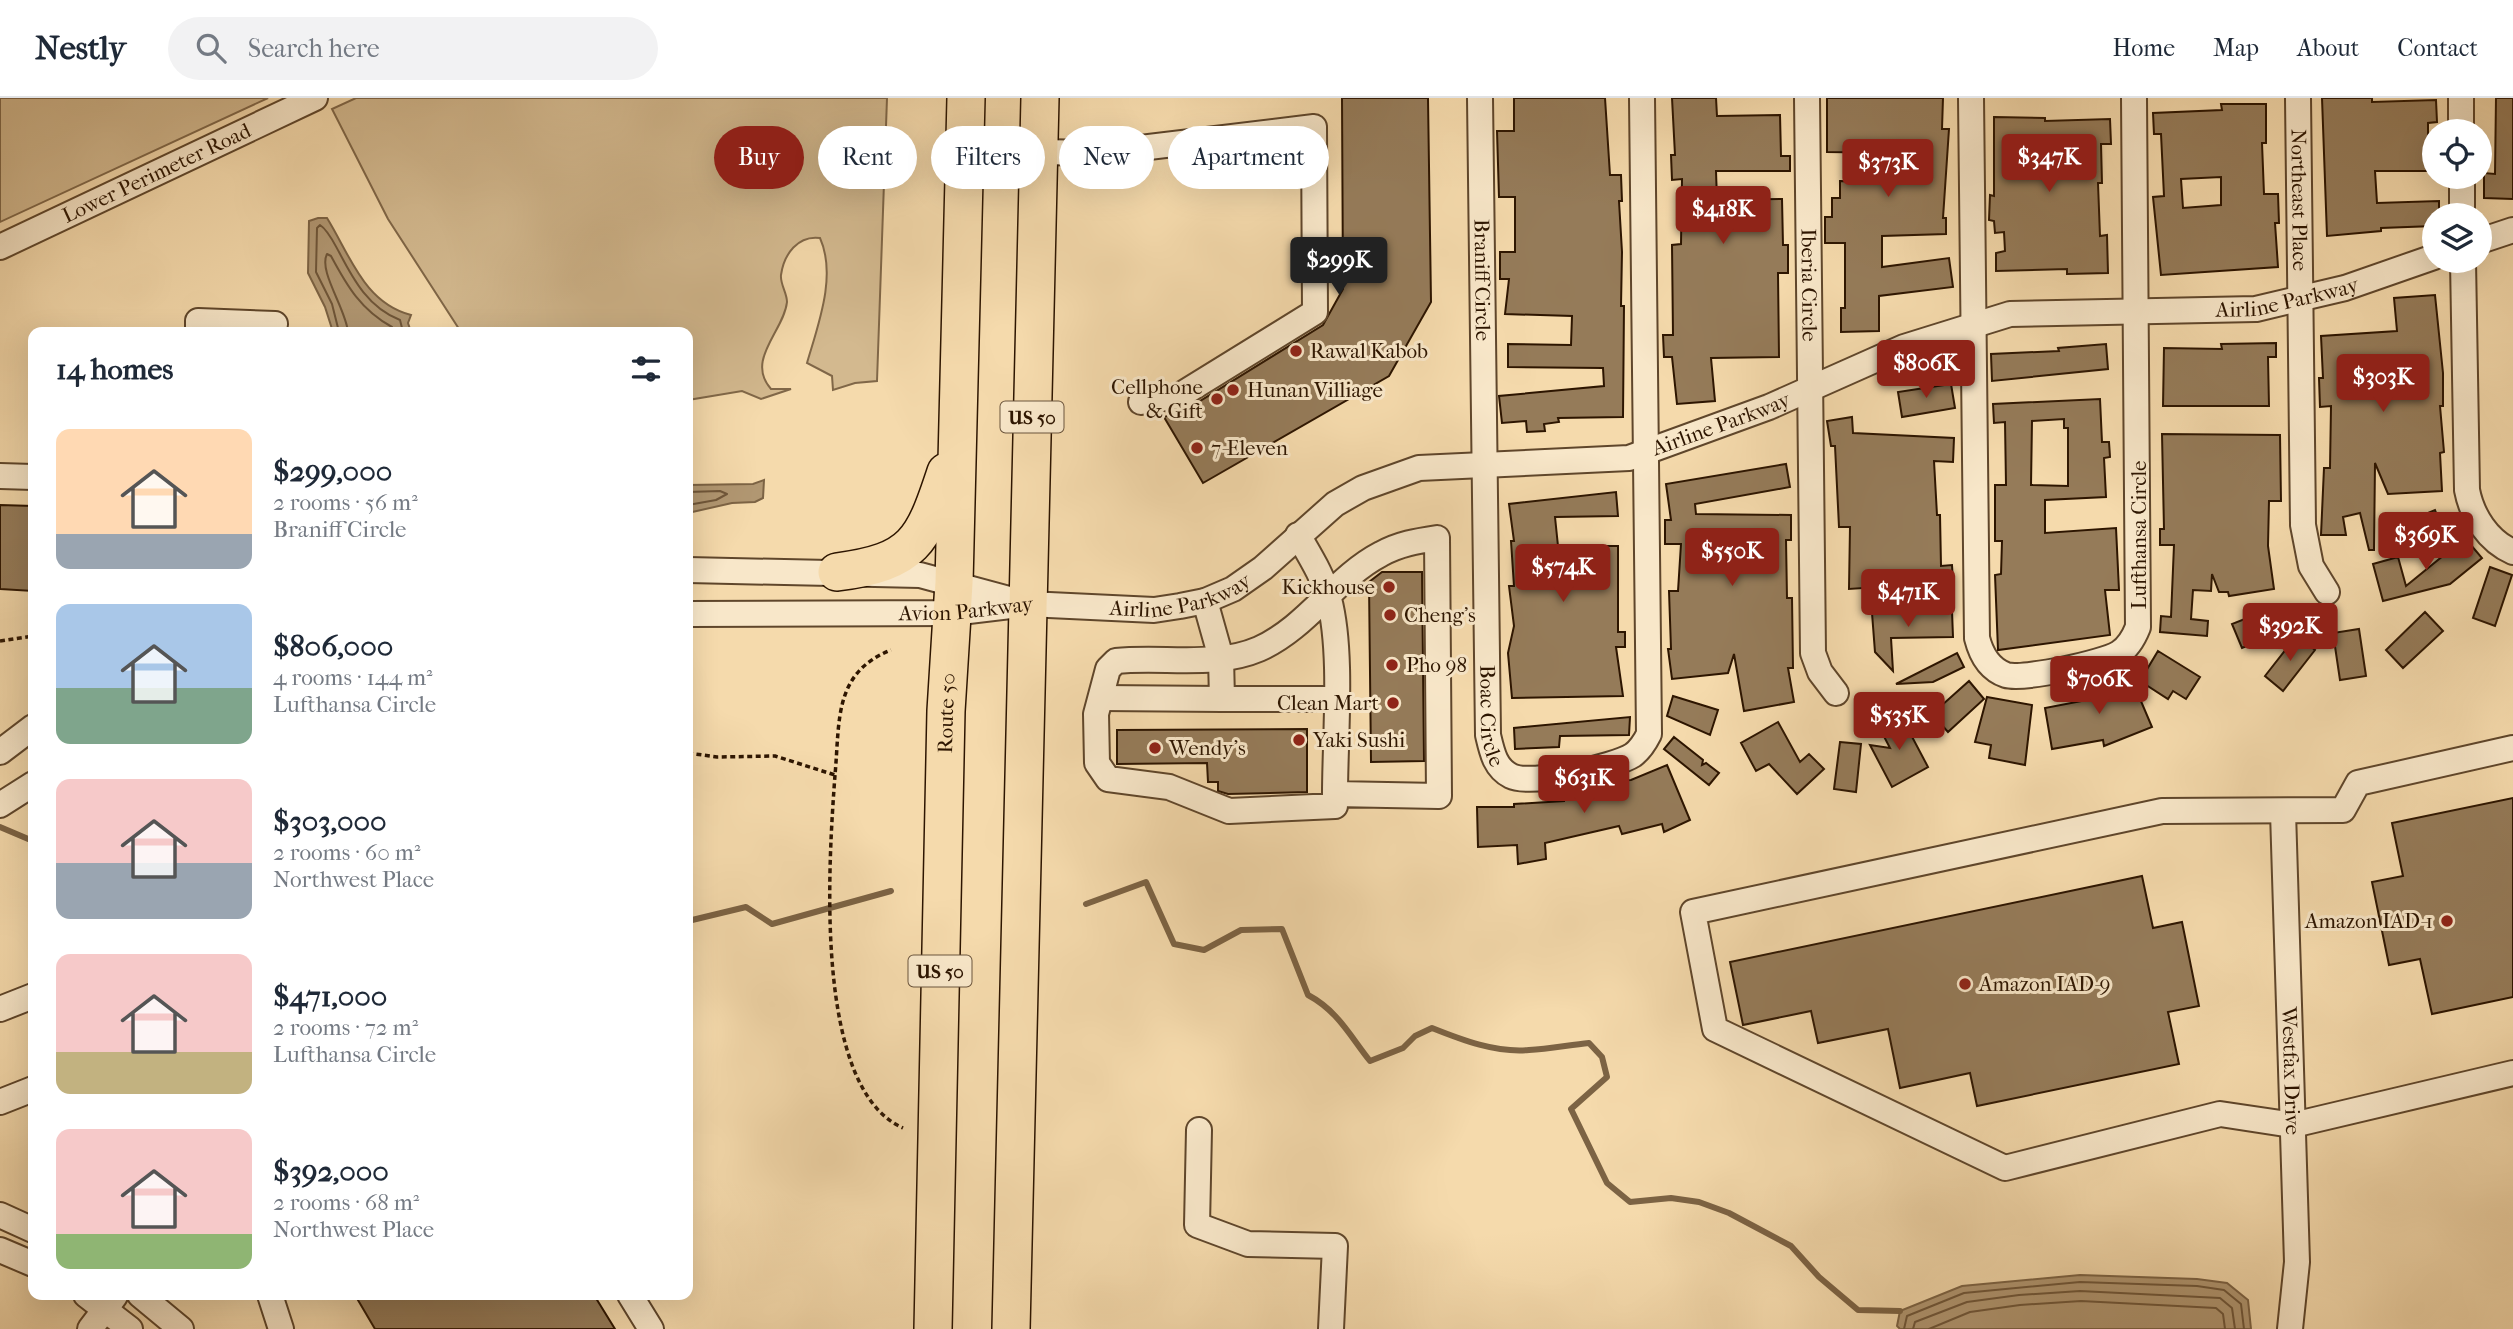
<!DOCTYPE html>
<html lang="en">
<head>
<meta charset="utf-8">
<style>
	:root { --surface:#fff; --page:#f2f2f3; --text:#1f2937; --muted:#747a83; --line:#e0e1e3; --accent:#8f2418 }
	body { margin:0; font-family:"IM FELL French Canon",serif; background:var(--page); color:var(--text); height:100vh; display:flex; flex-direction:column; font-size:26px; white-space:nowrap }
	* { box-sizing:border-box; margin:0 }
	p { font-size:23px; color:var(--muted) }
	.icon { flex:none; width:38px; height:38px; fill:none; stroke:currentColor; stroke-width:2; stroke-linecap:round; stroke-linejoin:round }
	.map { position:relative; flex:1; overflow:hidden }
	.panel { position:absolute; left:28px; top:229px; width:665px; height:973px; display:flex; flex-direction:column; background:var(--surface); border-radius:14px; box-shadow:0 7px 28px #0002 }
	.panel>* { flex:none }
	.top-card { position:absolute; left:714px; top:28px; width:665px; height:63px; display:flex; gap:14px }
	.controls { position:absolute; left:2422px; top:21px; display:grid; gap:14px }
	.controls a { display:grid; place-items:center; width:70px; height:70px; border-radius:50%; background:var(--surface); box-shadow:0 7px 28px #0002; font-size:35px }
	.price { position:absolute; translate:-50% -60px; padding:0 16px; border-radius:7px; background:var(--accent); color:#fff; font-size:23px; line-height:46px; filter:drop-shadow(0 2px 4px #0008) }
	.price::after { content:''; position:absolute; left:50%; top:42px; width:21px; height:16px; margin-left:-10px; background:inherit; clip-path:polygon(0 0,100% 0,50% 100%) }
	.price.on { background:#222; color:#fff }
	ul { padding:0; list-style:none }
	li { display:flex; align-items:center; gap:21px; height:175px; padding:0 28px }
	li span { display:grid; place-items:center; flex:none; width:196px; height:140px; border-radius:14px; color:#555 }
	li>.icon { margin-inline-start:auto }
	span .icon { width:84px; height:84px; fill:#fffc; stroke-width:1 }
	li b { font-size:30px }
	h2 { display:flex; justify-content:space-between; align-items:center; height:84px; padding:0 28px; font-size:30px }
	.tag { padding:0 24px; border-radius:32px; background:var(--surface); box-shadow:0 7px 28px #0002; font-size:24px; line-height:63px }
	.tag.on { background:var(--accent); color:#fff }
	header { display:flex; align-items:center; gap:42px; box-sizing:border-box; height:98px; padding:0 35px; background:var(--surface); border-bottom:2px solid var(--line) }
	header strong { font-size:33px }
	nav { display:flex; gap:38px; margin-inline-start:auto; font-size:24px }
	.search { width:490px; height:63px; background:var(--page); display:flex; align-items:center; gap:18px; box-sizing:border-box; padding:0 24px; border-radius:38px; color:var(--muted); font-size:26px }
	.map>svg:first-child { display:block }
	.green { fill:#d3b98f; stroke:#806748; stroke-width:2 }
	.water { fill:#b19772; stroke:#7c6344; stroke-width:2 }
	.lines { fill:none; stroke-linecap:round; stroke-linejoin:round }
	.shore { stroke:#6f5639; stroke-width:2 }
	.stream { stroke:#7c6344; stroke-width:6 }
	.building { fill:#957b59; stroke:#2d1500; stroke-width:2; fill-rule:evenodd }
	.minor-casing { stroke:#5f462b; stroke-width:28 }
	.highway-casing { stroke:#2d1500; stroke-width:40 }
	.path { stroke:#2d1500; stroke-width:3.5; stroke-dasharray:5 3.5; stroke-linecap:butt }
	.minor { stroke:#f8e7c9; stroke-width:24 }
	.highway { stroke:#f5daac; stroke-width:37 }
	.poi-dot { fill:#8f2418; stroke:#f8e7c9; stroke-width:2.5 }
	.labels { text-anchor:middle; stroke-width:6; stroke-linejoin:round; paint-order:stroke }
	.shield { fill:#f8e7c9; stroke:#6a543c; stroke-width:2 }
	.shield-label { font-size:19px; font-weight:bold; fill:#2d1500 }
	.street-label { font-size:21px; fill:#2d1500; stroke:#f8e7c9 }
	.poi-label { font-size:21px; fill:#2d1500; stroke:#f8e7c9; text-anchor:start }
</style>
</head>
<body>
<header>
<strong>Nestly</strong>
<div class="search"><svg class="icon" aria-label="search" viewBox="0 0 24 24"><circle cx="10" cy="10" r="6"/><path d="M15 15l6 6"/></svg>Search here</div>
<nav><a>Home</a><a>Map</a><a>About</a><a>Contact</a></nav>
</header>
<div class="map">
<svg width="2513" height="1231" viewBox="0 0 2513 1231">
	<rect width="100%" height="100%" fill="#f5daac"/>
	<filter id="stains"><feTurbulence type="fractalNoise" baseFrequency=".00286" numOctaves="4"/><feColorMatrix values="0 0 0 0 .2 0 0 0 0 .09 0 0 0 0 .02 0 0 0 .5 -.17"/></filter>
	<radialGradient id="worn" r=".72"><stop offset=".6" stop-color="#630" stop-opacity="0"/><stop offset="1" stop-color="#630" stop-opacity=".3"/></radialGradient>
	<path class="green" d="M0,0H268L0,124Z
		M356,0H887L877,283L855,285L833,292L832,278L807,265C818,227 837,178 820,140C798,137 784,156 781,177C780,186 787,195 787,204C784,233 745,262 771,291H791L761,301L742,293L688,302V234H461L388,121L332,11Z"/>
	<path class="water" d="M318,120H327C350,157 364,205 411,217L408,225L411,234H333L325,209L308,175L309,123Z
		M764,382L763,400L755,404L732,405L688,415V387L753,386Z
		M2080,1177L2197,1181L2227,1185L2248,1202L2251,1231H1900L1897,1228L1900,1213L1962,1188Z"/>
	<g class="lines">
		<path class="shore" d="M339,234L332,206L316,174L317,130L320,127C328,132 334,145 339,154C354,183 369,210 400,222L403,234
			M348,234C346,211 318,173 327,156L331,158C347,188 361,212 392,229L394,234
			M688,394L720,393L727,396L716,402L688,407
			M1904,1231L1907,1218L1964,1195L2080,1184L2197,1188L2224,1192L2241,1206L2244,1231
			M1913,1231L1915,1224L1967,1204L2019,1197L2080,1193L2220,1200L2232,1210L2235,1231
			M1929,1231L1970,1214L2020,1207L2081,1203L2216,1210L2223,1216L2225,1231"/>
		<path class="stream" d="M0,729L33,743
			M1086,806L1146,784L1174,846L1204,852L1241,832L1282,831L1308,897C1338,913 1350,938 1370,963L1403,950L1415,938L1432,930C1462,942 1496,955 1529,952C1549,951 1569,947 1589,945L1602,959L1607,979L1571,1011L1607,1085L1630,1104L1671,1100L1699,1104L1729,1115L1791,1148L1819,1179L1858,1212L1900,1213
			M688,823L746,809L772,826L891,793"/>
	</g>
	<path class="building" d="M1342,0H1428L1431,204L1389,278L1203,385L1164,319L1187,311L1323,227L1343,191Z
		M1514,0H1605L1610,77H1621L1622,103H1619L1622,154L1621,208H1624L1623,319L1558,320L1559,324L1544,326L1545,333L1527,334L1526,323L1502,325L1499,298L1604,288L1603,270L1508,269V246L1571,247L1572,218L1505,216L1509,181H1500V154H1515V99H1499L1497,33H1514Z
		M1672,0H1716L1717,18L1780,17L1781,58H1790V73H1716L1717,102L1782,101L1783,147H1788V175H1778L1779,259L1711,260L1715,303L1677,306L1672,259H1664L1663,237H1673L1672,147L1681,146L1682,81L1672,82L1671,57H1675Z
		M1827,0H1943L1942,31H1949L1943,120H1946V136L1882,138V169L1949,160L1953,189L1879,198V233L1841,234V210H1845V145H1825V119H1832V100H1840V83L1899,84L1902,55L1827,54Z
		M2322,0H2372V4L2436,2L2437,24L2428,25V73H2375L2377,105L2439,103V117H2434V128L2381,130V133L2327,138Z
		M2496,0H2513V101L2484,100V75L2495,76Z
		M2221,6H2266V45H2262L2264,96H2278L2279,125H2275L2278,169L2161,177L2153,99L2164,98L2161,36H2154L2153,15L2222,12ZM2221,79V107L2183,110L2181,81Z
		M1994,19L2045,20V23L2110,21L2111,46H2101L2102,85H2098L2100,138L2107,137L2108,175L2067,176V171L1996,173V155L2005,153L2004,134L1995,135L1994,123L1989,122L1990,97L1994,98Z
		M2435,197L2443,275V308H2440L2444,354L2440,355L2442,393L2388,396L2375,365L2374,452H2369L2360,415L2343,419L2346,437H2321L2324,370H2330L2331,308L2320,309L2319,280H2323L2321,238L2397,233L2394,200Z
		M2276,245V259H2268L2269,308H2163L2164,250L2222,251L2221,246Z
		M2106,246L2108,271L1992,283L1991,256L2059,253L2058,250Z
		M1951,286L1955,310L1902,319L1898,294Z
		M2100,301L2102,344H2109L2110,359L2104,360L2106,399L2045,402V435L2116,430L2119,492H2105L2110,537L1998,552L1995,477L2001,476L2002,443H1995V387H2006L2005,324L1994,325L1993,306ZM2064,321V330H2068V388L2031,387L2032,323Z
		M1852,319L1853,335L1954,340L1953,364L1934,363L1937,417H1940L1941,468L1952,467L1953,484L1849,491L1850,429H1839L1835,348H1831L1827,323Z
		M2162,336L2280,337L2281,403H2269L2268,448L2274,491L2229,498L2228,494H2219L2212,476L2211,493L2193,492L2191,521L2208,523L2207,538L2160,534L2161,518L2171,519L2174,447H2160V431H2164Z
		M1786,366L1790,389L1695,406L1696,416L1791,417V442H1786L1787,500H1792L1793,570H1788L1794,604L1744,613L1734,556L1728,575L1672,581L1668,551H1671L1669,493H1678L1681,446H1665V422H1671L1666,386Z
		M1616,394L1618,418L1555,419L1558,448H1618V534H1625V549H1616L1623,598L1512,600L1508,555L1514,528L1509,488H1514L1511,443H1514L1509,406Z
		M0,407L33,408V493L0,491Z
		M2435,412L2445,437H2406L2401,426Z
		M2465,440L2482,460L2450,486L2383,503L2373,466L2398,459L2406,488Z
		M2490,469L2512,477L2495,528L2473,520Z
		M1382,474H1422L1424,663L1371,664L1369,484Z
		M2280,507L2290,531L2242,550L2232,526Z
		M1952,513L1953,539L1891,540L1893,573L1875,554L1872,515Z
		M2425,514L2443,533L2403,570L2386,552Z
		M2359,531L2366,578L2340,582L2333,535Z
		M2297,537L2315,552L2283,593L2265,578Z
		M2158,553L2200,579L2186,601L2173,593L2168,601L2140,583Z
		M1957,555L1964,569L1933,584L1896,586Z
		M2129,575L2152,629L2104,648L2103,642L2052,651L2045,610L2092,601L2088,590Z
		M1969,583L1984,601L1948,634L1932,616Z
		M1673,598L1718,612L1710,637L1667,618Z
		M1987,599L2032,607L2025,667L1989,660L1991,647L1975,644Z
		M1900,616L1928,669L1892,689L1870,647L1890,650L1878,627Z
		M1630,619L1629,637L1560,638L1559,649L1515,651L1514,630Z
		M1778,624L1800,664L1809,656L1824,671L1797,696L1769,666L1756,673L1741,645Z
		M1307,631V694L1228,696L1218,693V684H1208L1207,665L1117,666V632Z
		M1674,639L1703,662L1702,667L1706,665L1719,675L1709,687L1664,651Z
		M1840,644L1861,646L1856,694L1834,691Z
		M1667,667L1690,722L1664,734L1662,726L1622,736L1619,728L1545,745L1546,761L1518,766L1517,747L1478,749L1477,709H1514V706L1564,703V699L1608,690L1606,683L1631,682Z
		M2513,700V899L2432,916L2420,861L2389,867L2372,784L2403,778L2392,725Z
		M2142,778L2153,830L2182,824L2199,908L2168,914L2179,966L1977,1008L1970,975L1900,990L1888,931L1818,945L1811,913L1743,927L1730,864Z
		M355,1197H594L615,1231H375Z"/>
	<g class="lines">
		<g class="minor-casing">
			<g id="minor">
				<path id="s1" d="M1480,0L1488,637C1492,654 1495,670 1511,678C1531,688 1614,669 1633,657C1641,651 1645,644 1649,636L1642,0"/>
				<path id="s2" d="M1807,0L1813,555L1820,574L1836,595"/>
				<path d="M1971,0L1977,540C1981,556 1989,571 2006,577C2023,582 2103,565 2119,555C2129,549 2134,539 2138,529L2134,0"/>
				<path id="s3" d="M2298,0L2303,427L2311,468L2327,494"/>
				<path d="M2461,0V33"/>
				<path d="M1038,54L1099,55L1314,29L1315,214L1179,298L1141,304"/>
				<path d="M2462,79V117"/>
				<path d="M2480,143L2513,132"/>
				<path id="s4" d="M0,149L315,0"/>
				<path d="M2463,163L2467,392C2472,418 2488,443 2513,454"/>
				<path d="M198,234V223L275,226"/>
				<path d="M0,378L33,379"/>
				<path d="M1298,437C1310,458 1323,478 1329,501C1343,554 1335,639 1335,696V708L1229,713L1169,689L1108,681L1097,665L1096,616L1108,571L1116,563C1162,558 1215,570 1259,551C1308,529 1335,480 1381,456C1399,446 1417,443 1437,440L1439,698L1335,696"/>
				<path d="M688,472L920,477L1016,503"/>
				<path id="s5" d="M688,516L952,515L1028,506L1154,512L1180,508L1205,503L1233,491L1263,470L1335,406L1363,390L1419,370L1629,360L1769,309L1904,249L2010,216L2256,211L2345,190L2434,159"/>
				<path d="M1102,600L1222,601L1221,560L1205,503"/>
				<path d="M1222,601H1335"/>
				<path d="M2513,650L2358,685L2343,712L2162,713L1693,814L1715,931L2005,1070L2220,1016L2293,1027L2513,975"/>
				<path d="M0,654L33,629"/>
				<path d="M0,707L33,686"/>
				<path id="s6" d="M2283,714L2297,1164L2290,1231"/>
				<path d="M0,911L33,898"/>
				<path d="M0,1004L33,991"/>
				<path d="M1199,1032L1197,1127L1248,1146L1335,1148L1331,1231"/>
				<path d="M0,1117L33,1132"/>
				<path d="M0,1152L33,1166"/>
				<path d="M86,1197L130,1231"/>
				<path d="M140,1197L181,1231"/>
				<path d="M270,1197L281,1231"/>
				<path d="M630,1197L651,1231"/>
				<path d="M90,1231L115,1198"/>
			</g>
		</g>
		<g class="highway-casing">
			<g id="highway">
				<path d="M837,474C914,464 923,444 946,374"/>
				<path id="s7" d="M933,1231L946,613L954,485L966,0"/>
				<path d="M1011,1231L1040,0"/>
			</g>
		</g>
		<path class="path" d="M296,231H318L320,234
			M0,543L33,538
			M688,655L717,659L775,658L835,677C840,623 833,575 891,552
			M835,677C829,760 812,990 903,1030"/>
		<use href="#minor" class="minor"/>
		<use href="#highway" class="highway"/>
	</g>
	<g class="poi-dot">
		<circle cx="1296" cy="253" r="7"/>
		<circle cx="1233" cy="292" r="7"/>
		<circle cx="1217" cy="301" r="7"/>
		<circle cx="1197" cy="350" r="7"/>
		<circle cx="1389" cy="489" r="7"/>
		<circle cx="1390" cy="517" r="7"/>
		<circle cx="1392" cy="567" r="7"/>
		<circle cx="1393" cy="605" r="7"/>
		<circle cx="1299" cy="642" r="7"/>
		<circle cx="1155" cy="650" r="7"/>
		<circle cx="2447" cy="823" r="7"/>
		<circle cx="1965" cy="886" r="7"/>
	</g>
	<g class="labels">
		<g class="shield">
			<rect x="1000.5" y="303.5" width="63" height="31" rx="5"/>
			<rect x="908.5" y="857.5" width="63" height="31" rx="5"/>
		</g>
		<g class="shield-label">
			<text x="1032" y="326">US 50</text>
			<text x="940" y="880">US 50</text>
		</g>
		<g class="street-label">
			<text dy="7" stroke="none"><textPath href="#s4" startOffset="173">Lower Perimeter Road</textPath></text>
			<text dy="7" stroke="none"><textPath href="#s3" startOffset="102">Northeast Place</textPath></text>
			<text dy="7" stroke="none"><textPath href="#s1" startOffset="182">Braniff Circle</textPath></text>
			<text dy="7" stroke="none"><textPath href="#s2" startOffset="187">Iberia Circle</textPath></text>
			<text dy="7" stroke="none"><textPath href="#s5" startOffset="1670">Airline Parkway</textPath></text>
			<text dy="7" stroke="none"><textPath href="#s5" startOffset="1082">Airline Parkway</textPath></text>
			<text transform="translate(2139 437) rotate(-90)" y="7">Lufthansa Circle</text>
			<text dy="7" stroke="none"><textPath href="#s5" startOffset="495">Airline Parkway</textPath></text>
			<text dy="7" stroke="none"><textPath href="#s5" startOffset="278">Avion Parkway</textPath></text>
			<text dy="7" stroke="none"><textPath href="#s7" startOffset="616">Route 50</textPath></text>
			<text dy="7" stroke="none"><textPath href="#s1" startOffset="618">Boac Circle</textPath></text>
			<text dy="7" stroke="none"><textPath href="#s6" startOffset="259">Westfax Drive</textPath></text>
		</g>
		<g class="poi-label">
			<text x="1310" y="260">Rawal Kabob</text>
			<text x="1203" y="296" text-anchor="end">Cellphone<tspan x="1203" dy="24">&amp; Gift</tspan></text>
			<text x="1247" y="299">Hunan Villiage</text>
			<text x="1211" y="357">7-Eleven</text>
			<text x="1375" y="496" text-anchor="end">Kickhouse</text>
			<text x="1404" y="524">Cheng's</text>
			<text x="1406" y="574">Pho 98</text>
			<text x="1379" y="612" text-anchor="end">Clean Mart</text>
			<text x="1313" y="649">Yaki Sushi</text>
			<text x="1169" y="657">Wendy's</text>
			<text x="2433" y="830" text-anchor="end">Amazon IAD-1</text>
			<text x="1979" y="893">Amazon IAD-9</text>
		</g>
	</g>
	<rect width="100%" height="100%" filter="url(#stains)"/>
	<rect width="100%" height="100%" fill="url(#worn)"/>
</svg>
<div class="controls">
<a><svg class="icon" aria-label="locate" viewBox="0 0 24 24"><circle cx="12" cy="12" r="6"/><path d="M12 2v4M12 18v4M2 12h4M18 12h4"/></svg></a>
<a><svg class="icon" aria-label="layers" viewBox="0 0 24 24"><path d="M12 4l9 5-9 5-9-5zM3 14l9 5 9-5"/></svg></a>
</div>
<b class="price" style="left:2049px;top:96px">$347K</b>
<b class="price" style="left:1888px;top:101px">$373K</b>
<b class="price" style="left:1723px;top:148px">$418K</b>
<b class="price on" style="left:1339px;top:199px">$299K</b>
<b class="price" style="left:1926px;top:302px">$806K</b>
<b class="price" style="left:2383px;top:316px">$303K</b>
<b class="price" style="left:2426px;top:474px">$369K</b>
<b class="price" style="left:1732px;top:490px">$550K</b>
<b class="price" style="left:1563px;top:506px">$574K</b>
<b class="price" style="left:1908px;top:531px">$471K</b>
<b class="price" style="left:2290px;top:565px">$392K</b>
<b class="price" style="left:2099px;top:618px">$706K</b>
<b class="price" style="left:1899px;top:654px">$535K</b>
<b class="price" style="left:1584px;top:717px">$631K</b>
<div class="top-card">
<a class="tag on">Buy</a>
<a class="tag">Rent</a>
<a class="tag">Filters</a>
<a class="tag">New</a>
<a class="tag">Apartment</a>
</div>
<section class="panel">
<h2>14 homes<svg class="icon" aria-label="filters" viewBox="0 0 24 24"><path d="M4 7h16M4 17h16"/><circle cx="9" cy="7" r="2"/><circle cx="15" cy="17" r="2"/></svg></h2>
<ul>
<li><span style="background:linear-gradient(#ffd9b3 75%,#9aa5b1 0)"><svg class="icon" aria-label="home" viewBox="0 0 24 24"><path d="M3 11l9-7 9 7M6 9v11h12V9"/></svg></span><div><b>$299,000</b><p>2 rooms · 56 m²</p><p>Braniff Circle</p></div></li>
<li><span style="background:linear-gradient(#a9c7e8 60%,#7fa58c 0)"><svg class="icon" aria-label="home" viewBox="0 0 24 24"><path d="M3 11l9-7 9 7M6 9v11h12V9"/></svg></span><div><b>$806,000</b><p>4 rooms · 144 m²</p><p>Lufthansa Circle</p></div></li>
<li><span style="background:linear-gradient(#f6c9c9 60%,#9aa5b1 0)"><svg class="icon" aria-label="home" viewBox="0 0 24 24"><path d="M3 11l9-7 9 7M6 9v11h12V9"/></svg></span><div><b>$303,000</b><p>2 rooms · 60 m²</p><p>Northwest Place</p></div></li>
<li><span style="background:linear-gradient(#f6c9c9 70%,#c2b280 0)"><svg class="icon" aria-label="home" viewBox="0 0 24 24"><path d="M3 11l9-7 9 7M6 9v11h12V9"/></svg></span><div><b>$471,000</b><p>2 rooms · 72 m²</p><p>Lufthansa Circle</p></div></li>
<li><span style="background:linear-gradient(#f6c9c9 75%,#8fb573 0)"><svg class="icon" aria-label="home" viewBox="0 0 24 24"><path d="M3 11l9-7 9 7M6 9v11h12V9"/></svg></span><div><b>$392,000</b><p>2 rooms · 68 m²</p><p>Northwest Place</p></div></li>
</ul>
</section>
</div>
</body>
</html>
